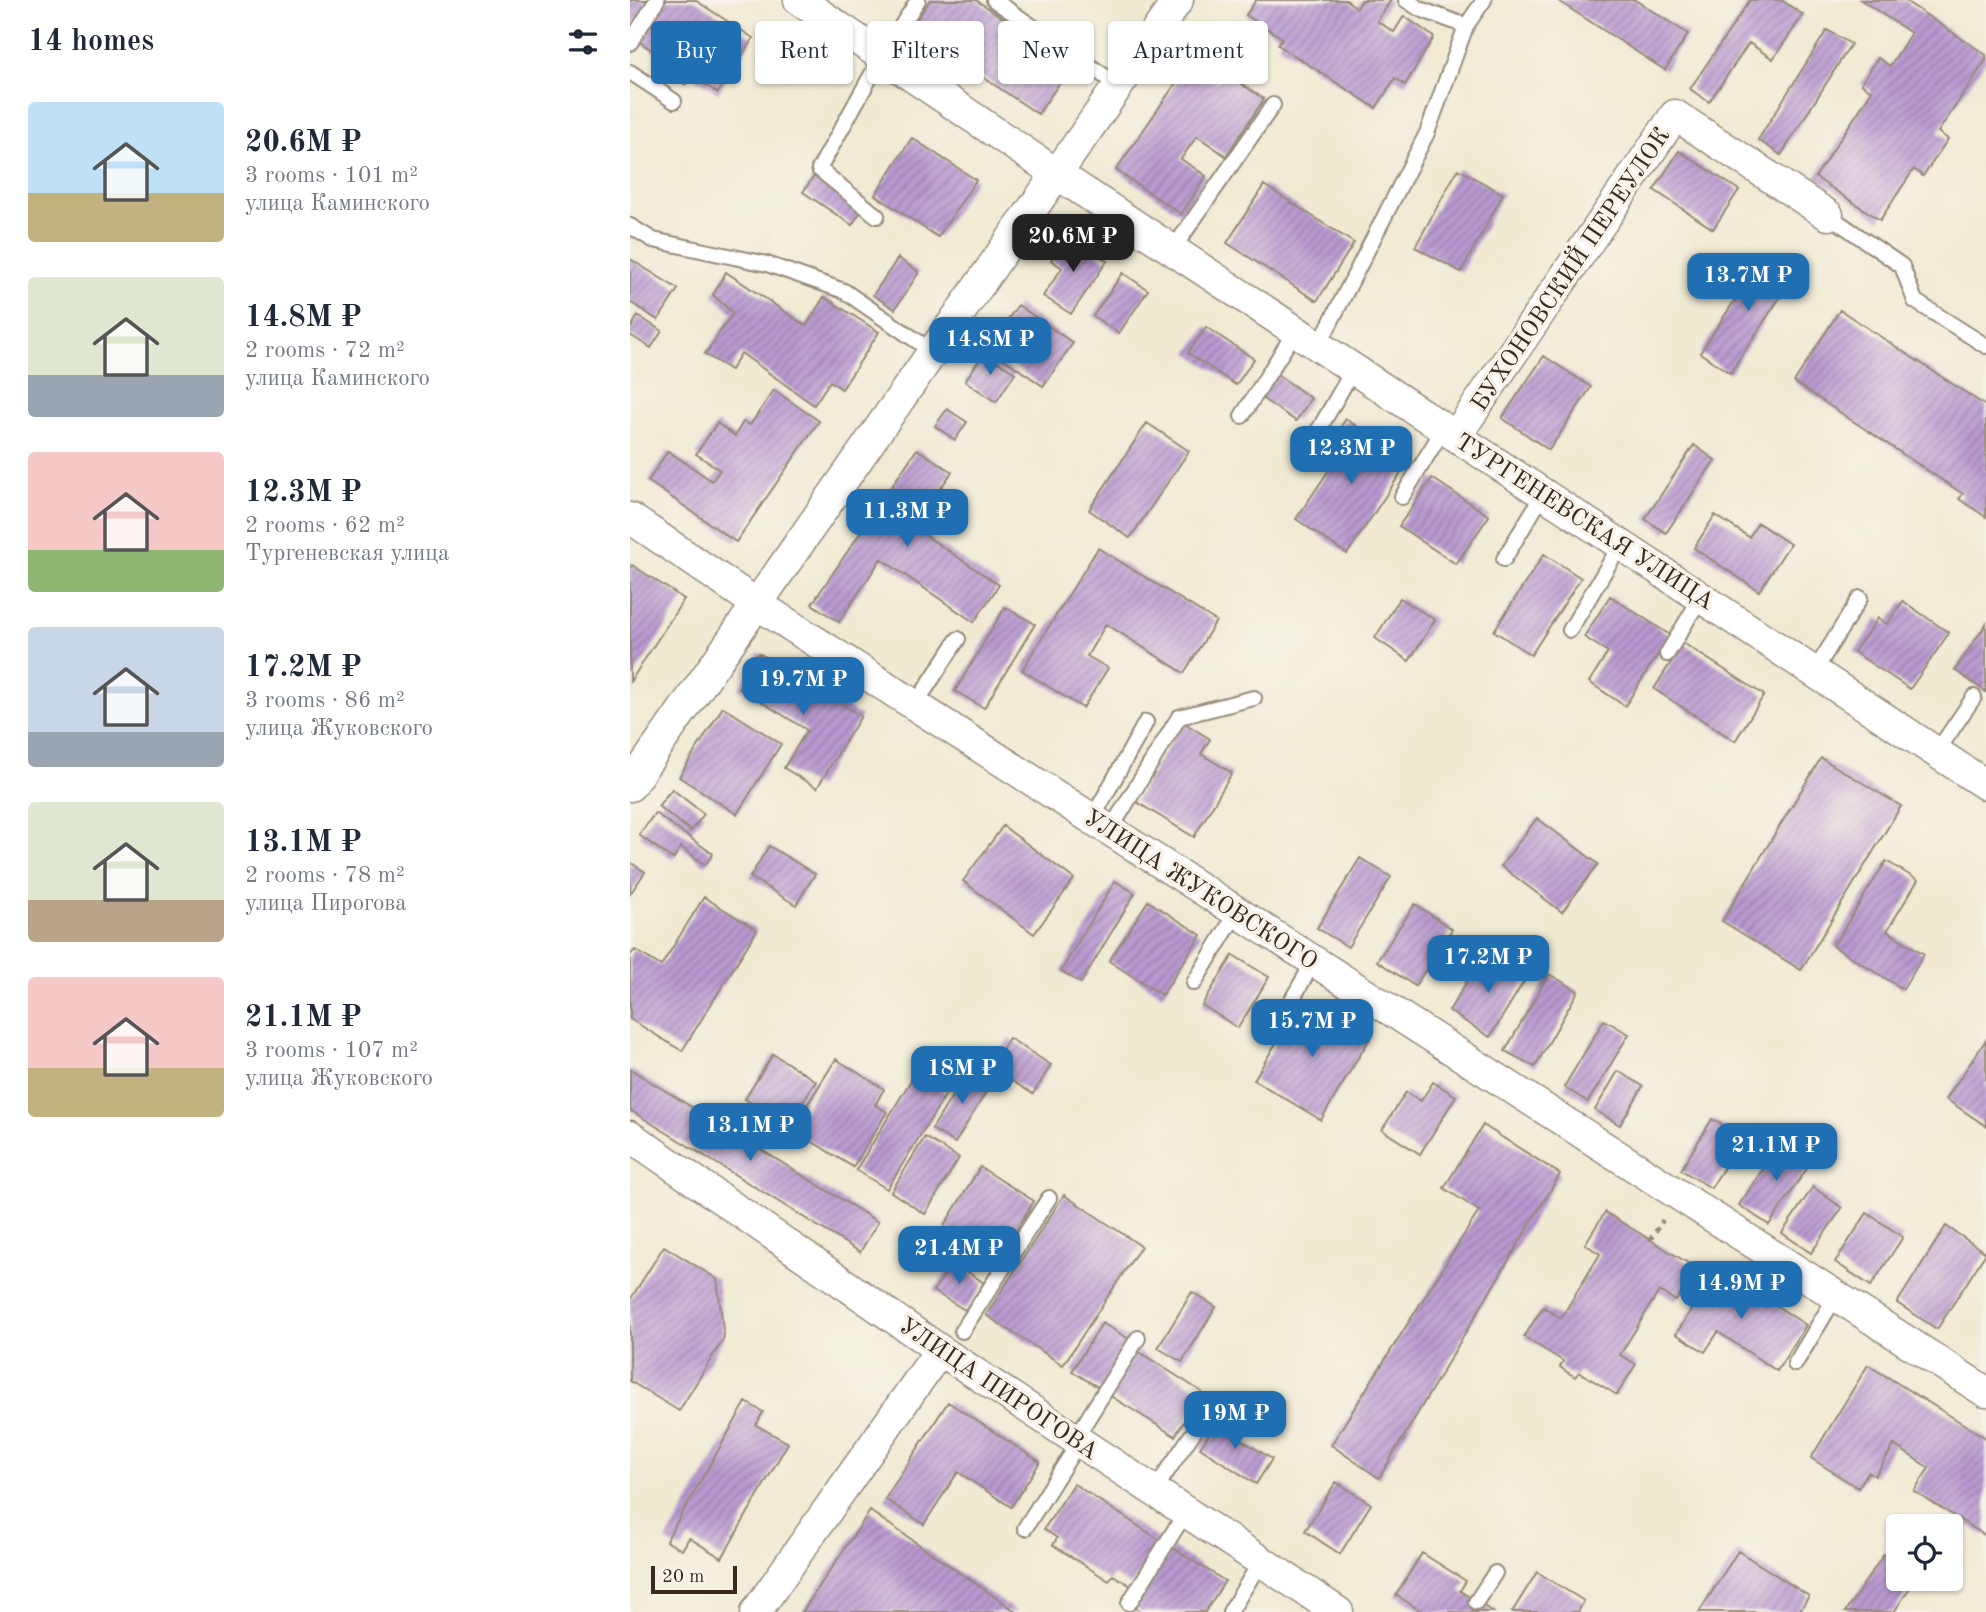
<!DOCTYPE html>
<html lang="en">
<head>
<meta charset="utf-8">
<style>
	:root { --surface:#fff; --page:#f2f2f3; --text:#1f2937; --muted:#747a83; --accent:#1f6fb2 }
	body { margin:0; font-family:"Old Standard TT",serif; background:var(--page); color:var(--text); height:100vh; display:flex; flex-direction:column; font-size:26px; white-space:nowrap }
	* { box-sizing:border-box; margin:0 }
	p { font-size:23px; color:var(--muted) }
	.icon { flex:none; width:38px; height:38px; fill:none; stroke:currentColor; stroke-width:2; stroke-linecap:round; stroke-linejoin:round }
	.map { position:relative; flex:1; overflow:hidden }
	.sheet { display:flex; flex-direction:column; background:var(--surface); width:630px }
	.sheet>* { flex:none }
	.hud { position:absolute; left:21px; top:21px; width:665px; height:63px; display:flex; gap:14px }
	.tools { position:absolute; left:1256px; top:1514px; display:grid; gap:14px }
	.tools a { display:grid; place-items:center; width:77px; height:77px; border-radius:7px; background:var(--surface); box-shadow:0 2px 5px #0004; font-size:35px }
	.scale { position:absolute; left:21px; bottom:18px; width:86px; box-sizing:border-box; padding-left:7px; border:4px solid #3b2a1e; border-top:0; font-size:19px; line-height:24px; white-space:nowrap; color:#3b2a1e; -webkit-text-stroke:5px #f7f3e8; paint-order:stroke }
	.price { position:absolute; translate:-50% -60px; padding:0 16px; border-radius:14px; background:var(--accent); color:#fff; font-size:23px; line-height:46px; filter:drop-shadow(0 2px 4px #0008) }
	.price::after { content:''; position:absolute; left:50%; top:42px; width:21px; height:16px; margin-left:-10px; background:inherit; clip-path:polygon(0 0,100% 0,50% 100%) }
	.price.current { background:#222; color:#fff }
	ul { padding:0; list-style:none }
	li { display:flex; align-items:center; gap:21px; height:175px; padding:0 28px }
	li span { display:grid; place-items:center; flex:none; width:196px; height:140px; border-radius:7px; color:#555 }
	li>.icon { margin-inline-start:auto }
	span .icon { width:84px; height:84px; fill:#fffc; stroke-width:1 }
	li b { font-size:30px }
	h2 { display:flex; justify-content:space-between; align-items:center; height:84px; padding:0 28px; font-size:30px }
	.tag { padding:0 24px; border-radius:7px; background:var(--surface); box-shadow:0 2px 5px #0004; font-size:24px; line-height:63px }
	.tag.current { background:var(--accent); color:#fff }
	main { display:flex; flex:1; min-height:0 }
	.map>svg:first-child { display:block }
	.building { fill:url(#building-hatch) }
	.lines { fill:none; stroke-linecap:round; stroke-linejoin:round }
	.lane-casing { stroke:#968a78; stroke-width:18 }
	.street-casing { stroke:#968a78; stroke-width:33 }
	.path { stroke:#968a78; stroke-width:4.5; stroke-dasharray:5 5; stroke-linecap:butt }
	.lane { stroke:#fff; stroke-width:14 }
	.street { stroke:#fff; stroke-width:30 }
	.labels { text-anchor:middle; stroke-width:7; stroke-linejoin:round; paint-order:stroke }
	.street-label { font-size:24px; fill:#3b2a1e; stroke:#f7f3e8 }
</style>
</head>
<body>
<main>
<section class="sheet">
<h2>14 homes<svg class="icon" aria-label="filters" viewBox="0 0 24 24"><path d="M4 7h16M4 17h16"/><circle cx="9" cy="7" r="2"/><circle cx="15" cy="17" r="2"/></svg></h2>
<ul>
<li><span style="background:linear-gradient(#bfe0f5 65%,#c2b280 0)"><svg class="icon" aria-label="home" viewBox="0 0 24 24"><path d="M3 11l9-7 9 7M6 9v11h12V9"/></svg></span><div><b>20.6M ₽</b><p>3 rooms · 101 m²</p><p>улица Каминского</p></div></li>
<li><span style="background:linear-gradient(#dfe7d0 70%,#9aa5b1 0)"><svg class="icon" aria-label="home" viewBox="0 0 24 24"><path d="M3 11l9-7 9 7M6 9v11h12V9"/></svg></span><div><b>14.8M ₽</b><p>2 rooms · 72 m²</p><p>улица Каминского</p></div></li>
<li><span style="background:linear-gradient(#f6c9c9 70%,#8fb573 0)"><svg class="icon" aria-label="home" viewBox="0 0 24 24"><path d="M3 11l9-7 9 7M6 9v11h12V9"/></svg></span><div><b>12.3M ₽</b><p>2 rooms · 62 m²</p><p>Тургеневская улица</p></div></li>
<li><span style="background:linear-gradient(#c9d6e8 75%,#9aa5b1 0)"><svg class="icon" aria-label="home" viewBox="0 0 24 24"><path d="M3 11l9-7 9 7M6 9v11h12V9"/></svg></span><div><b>17.2M ₽</b><p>3 rooms · 86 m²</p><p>улица Жуковского</p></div></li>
<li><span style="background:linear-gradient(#dfe7d0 70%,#b9a48a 0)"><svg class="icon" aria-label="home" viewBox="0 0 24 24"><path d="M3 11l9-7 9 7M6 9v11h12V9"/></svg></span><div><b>13.1M ₽</b><p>2 rooms · 78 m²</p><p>улица Пирогова</p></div></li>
<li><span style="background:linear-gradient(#f6c9c9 65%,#c2b280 0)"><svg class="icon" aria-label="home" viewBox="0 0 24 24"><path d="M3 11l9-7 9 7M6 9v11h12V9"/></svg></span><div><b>21.1M ₽</b><p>3 rooms · 107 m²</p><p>улица Жуковского</p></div></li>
</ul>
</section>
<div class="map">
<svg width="1356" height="1612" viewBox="0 0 1356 1612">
	<defs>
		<pattern id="building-hatch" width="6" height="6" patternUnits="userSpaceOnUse" patternTransform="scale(1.75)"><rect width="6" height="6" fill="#b99ad1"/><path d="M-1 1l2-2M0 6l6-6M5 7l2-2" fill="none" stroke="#987ea9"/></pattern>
	</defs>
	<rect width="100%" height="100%" fill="#f7f3e8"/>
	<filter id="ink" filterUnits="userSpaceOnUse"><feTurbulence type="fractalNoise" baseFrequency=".0143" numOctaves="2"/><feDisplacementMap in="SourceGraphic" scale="14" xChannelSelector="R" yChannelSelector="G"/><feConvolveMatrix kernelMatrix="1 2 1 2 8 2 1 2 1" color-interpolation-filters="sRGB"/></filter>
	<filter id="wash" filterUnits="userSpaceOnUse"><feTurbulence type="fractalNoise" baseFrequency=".00686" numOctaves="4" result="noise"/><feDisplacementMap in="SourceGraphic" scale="28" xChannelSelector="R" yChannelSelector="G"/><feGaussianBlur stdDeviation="1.57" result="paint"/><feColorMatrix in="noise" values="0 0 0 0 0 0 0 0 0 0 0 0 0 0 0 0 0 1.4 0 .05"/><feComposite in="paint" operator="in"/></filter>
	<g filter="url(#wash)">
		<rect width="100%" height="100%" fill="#f0ead3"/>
		<g id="blocks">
			<path class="building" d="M0,0H19L0,29Z
				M35,0H65L123,38L88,93L8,41Z
				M300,0H346L442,65L408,114L281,29Z
				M626,0H716L727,8L732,0H761L747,21L764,32L774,16L804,37L775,85L765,78L746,108L648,45L652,38L616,15Z
				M927,0H1005L1058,34L1035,70Z
				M1120,0H1151L1173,15L1143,59L1119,43L1079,102L1060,89Z
				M1231,0H1274L1356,55V60L1308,132L1318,139L1293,176L1284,169L1250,220L1185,177L1242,91L1231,84L1248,58L1260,66L1281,33Z
				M1197,30L1221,44L1151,155L1128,140Z
				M559,64L587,83L594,72L634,99L596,156L567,136L551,159L576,176L551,214L486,170Z
				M282,138L346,180L308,237L245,195Z
				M1049,151L1109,190L1083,229L1024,190Z
				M828,169L873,194L831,272L785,247Z
				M184,176L233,208L222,225L173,192Z
				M634,185L724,243L687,301L597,243Z
				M438,235L477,261L441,314L413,296L432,268L421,260Z
				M1136,253L1166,273L1100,373L1070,353Z
				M268,258L289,272L265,309L243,295Z
				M0,259L48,289L28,320L0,302Z
				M96,272L176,326L194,297L249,332L212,389L200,381L184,405L111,353L101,370L75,354L103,313L83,295Z
				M493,273L518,290L489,333L463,316Z
				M388,305L443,343L413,386L358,348Z
				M1210,310L1356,406V517L1329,499L1333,494L1164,382Z
				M8,316L32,331L21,348L0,335V329Z
				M576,327L624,359L606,385L558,353Z
				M354,353L385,373L366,402L335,381Z
				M914,356L961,387L919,450L872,418Z
				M645,373L681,398L666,421L630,397Z
				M144,390L189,421L106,542L18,481L38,451L82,481L90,470L66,454L87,423L105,436L113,422L120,425Z
				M317,409L337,422L325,440L305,426Z
				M716,419L778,462L717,554L666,519L699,470L687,462Z
				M517,423L559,451L500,538L459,510Z
				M1064,445L1085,460L1036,533L1015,519Z
				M287,449L322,472L283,527L369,585L344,622L251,559L209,622L182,604Z
				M802,478L859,516L826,564L769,526Z
				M1085,515L1119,537L1128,523L1160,544L1129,591L1064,548Z
				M468,548L586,621L554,673L476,624L457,656L478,668L453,708L392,670Z
				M914,554L951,578L901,655L864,631Z
				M2,565L54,599L0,682V568Z
				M980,596L1040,635L995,706L959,682L978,652L954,637Z
				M770,598L805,620L779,661L745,638Z
				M1273,601L1319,633L1280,689L1224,652L1248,618L1257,624Z
				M375,607L405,624L354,708L325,691Z
				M1356,624V692L1325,670Z
				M1053,643L1134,695L1105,741L1024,689Z
				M129,653L231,716L187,788L154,768L177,730L109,688Z
				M93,707L151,744L107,814L49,777Z
				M553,722L580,739L571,754L602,773L564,837L505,801Z
				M1191,758L1271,806L1171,970L1092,921Z
				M42,789L74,814L61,831L28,806Z
				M25,813L83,854L75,865L51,847L43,859L9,835Z
				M907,818L968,864L932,912L871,866Z
				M373,826L444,879L404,934L333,881Z
				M139,846L185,874L166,905L120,877Z
				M730,858L761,877L718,947L687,928Z
				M1256,861L1288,880L1257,931L1294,954L1273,989L1203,946Z
				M0,862L15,872L0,894Z
				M485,881L505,893L451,983L431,971Z
				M74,897L127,930L52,1051L0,1019V955L5,950L31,966Z
				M518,901L571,935L532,995L479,961Z
				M785,904L822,929L785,986L747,961Z
				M855,952L896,978L860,1037L819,1011Z
				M603,955L639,977L608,1028L572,1005Z
				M919,974L948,991L905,1067L875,1051Z
				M673,998L740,1038L691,1120L624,1080Z
				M974,1020L999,1034L958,1102L934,1087Z
				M379,1038L421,1065L403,1094L361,1068Z
				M1356,1040V1126L1316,1099Z
				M143,1054L186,1081L158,1126L115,1099Z
				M206,1059L254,1089L245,1105L257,1112L223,1167L162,1129Z
				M0,1069L248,1222L230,1252L0,1110Z
				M338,1070L361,1084L325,1143L302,1129Z
				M988,1071L1013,1086L990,1125L965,1110Z
				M285,1074L316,1094L257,1189L226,1170Z
				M803,1082L826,1096L790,1154L752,1130L776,1092L791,1101Z
				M1082,1119L1113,1137L1081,1188L1051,1170Z
				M853,1125L930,1174L749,1478L701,1445L849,1211L814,1188Z
				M295,1137L329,1158L295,1214L261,1192Z
				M1152,1141L1182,1161L1139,1225L1109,1205Z
				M350,1167L404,1201L368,1260L314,1226Z
				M1183,1187L1212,1208L1181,1253L1152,1233Z
				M434,1195L511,1246L433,1365L356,1315Z
				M975,1212L1066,1268L1046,1301L1029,1291L990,1355L1006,1364L987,1395L949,1372L945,1377L937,1372L930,1367L933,1361L894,1337L913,1307L931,1318L970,1254L955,1244Z
				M1237,1213L1273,1237L1241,1286L1205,1262Z
				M1316,1226L1356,1253L1307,1329L1267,1303Z
				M34,1246L87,1279L94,1338L49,1411L0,1381V1300Z
				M323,1262L354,1283L335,1310L303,1291Z
				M1088,1268L1176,1325L1147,1371L1088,1332L1075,1352L1046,1334Z
				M562,1292L586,1307L552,1362L528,1348Z
				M472,1323L501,1340L471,1389L442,1371Z
				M506,1350L572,1392L545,1436L479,1395Z
				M1238,1365L1356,1438V1536L1284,1491L1299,1468L1264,1445L1245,1476L1238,1472L1228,1488L1181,1458Z
				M116,1402L133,1412L126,1425L158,1443L92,1558L59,1538L52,1550L36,1541Z
				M318,1402L410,1462L381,1507L328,1472L294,1524L255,1499Z
				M590,1417L611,1431L607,1437L642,1459L626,1484L570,1448Z
				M706,1482L741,1504L710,1554L675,1531Z
				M444,1484L530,1540L501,1586L483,1575L479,1581L423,1545L427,1538L414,1529Z
				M240,1511L387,1612H172Z
				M543,1548L595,1581L575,1612H512L505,1608Z
				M1108,1551L1179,1596L1169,1612H1069Z
				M792,1553L836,1581L830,1591L863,1612H793L766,1595Z
				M1254,1554L1269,1564V1578H1286L1264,1612H1215Z
				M907,1572L954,1601L948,1612H882Z"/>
		</g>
	</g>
	<g filter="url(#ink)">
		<use href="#blocks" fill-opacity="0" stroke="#968a78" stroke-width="2"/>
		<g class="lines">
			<g class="lane-casing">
				<path id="lane" d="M364,0L489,86
					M776,0L790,9L836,26
					M0,43L27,0
					M0,72L44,101
					M1198,215L1272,266L1285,301L1356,346
					M247,216L189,169L252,56L288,0
					M0,226L23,240L137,264L214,291L303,352
					M543,249L643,105
					M689,345L797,133L836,26L854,0
					M612,416L666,330
					M684,438L724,368
					M772,497L814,428
					M874,559L914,493
					M940,630L991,544
					M1037,654L1071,597
					M1184,672L1230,598
					M285,705L328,639
					M1306,753L1344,697
					M462,819L516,722
					M480,830L549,717L624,698
					M564,983L607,912
					M644,1031L684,961
					M332,1331L419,1198
					M1165,1364L1206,1296
					M445,1439L508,1338
					M524,1491L571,1421
					M395,1528L449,1442
					M846,1602L865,1573
					M499,1603L556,1512
					M600,1612L631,1561"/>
			</g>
			<g class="street-casing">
				<path id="street" d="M169,0L427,174L1356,785
					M826,436L1045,115L1198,215
					M0,518L127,604L1356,1392
					M0,786L548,0
					M0,1136L310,1350L708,1612
					M126,1612L310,1350"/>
			</g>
			<path class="path" d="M54,85L60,74
				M1020,1240L1033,1220"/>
			<use href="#lane" class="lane"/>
			<use href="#street" class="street"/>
		</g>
	</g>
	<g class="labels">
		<g class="street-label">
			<text transform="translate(940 269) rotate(-56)" y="8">БУХОНОВСКИЙ ПЕРЕУЛОК</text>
			<text transform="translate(955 521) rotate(33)" y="8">ТУРГЕНЕВСКАЯ УЛИЦА</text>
			<text transform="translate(571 889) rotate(33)" y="8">УЛИЦА ЖУКОВСКОГО</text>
			<text transform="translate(369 1388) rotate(34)" y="8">УЛИЦА ПИРОГОВА</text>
		</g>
	</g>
</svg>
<div class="tools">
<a><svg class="icon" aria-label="locate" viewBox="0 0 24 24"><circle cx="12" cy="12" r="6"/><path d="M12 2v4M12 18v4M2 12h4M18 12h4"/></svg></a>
</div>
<div class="scale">20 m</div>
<b class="price current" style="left:443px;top:274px">20.6M ₽</b>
<b class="price" style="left:1118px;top:313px">13.7M ₽</b>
<b class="price" style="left:360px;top:377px">14.8M ₽</b>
<b class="price" style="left:721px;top:486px">12.3M ₽</b>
<b class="price" style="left:277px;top:549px">11.3M ₽</b>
<b class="price" style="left:173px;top:717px">19.7M ₽</b>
<b class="price" style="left:858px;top:995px">17.2M ₽</b>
<b class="price" style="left:682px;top:1059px">15.7M ₽</b>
<b class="price" style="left:332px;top:1106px">18M ₽</b>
<b class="price" style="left:120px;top:1163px">13.1M ₽</b>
<b class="price" style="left:1146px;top:1183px">21.1M ₽</b>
<b class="price" style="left:329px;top:1286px">21.4M ₽</b>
<b class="price" style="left:1111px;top:1321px">14.9M ₽</b>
<b class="price" style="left:605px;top:1451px">19M ₽</b>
<div class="hud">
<a class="tag current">Buy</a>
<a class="tag">Rent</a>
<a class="tag">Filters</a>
<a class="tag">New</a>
<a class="tag">Apartment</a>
</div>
</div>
</main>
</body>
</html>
